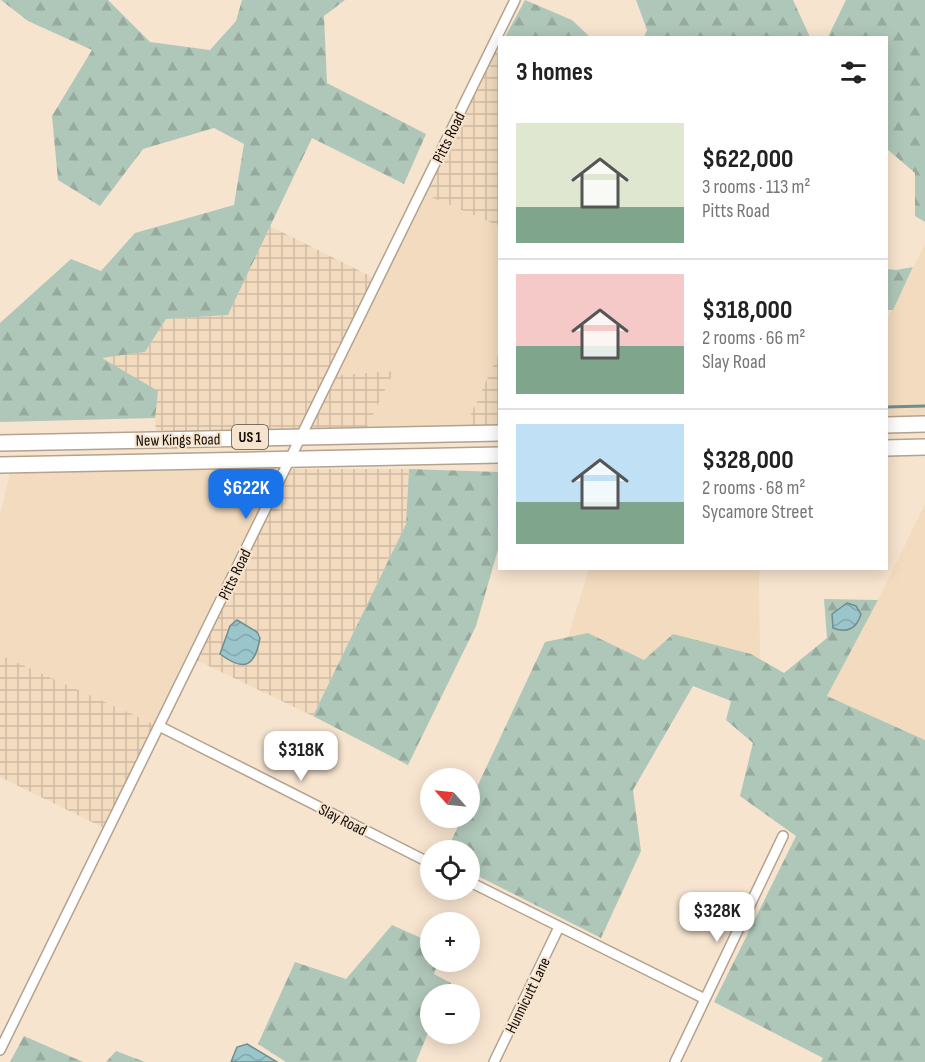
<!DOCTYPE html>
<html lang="en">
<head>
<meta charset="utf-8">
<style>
	:root { --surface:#fff; --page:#f6f6f6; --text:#222; --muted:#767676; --line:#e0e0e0; --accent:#1a73e8 }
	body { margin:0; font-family:"Sofia Sans Condensed",sans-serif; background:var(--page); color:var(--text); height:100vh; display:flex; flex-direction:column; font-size:22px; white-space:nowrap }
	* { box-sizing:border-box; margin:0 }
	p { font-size:20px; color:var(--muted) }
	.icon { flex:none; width:33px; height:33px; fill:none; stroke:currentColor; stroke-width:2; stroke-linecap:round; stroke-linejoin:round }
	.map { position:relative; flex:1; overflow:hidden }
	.side { position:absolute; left:498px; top:36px; width:390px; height:534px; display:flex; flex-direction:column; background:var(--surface); border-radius:0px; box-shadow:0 3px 15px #0003 }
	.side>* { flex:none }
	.needle { width:39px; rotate:297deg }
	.tools { position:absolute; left:420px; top:768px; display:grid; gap:12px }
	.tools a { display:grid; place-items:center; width:60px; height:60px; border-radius:50%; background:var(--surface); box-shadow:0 3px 15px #0003; font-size:30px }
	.price { position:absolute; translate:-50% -51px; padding:0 14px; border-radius:12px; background:#fff; color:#222; font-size:20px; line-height:39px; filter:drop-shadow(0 2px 3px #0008) }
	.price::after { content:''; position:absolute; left:50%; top:36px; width:18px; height:14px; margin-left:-9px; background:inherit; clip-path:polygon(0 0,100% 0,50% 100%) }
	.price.active { background:var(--accent); color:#fff }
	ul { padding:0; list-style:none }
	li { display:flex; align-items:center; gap:18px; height:150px; padding:0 18px }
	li+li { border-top:2px solid var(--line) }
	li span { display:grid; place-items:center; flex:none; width:168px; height:120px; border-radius:0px; color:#555 }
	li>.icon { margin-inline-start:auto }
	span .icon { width:72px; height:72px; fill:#fffc; stroke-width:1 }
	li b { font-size:26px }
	h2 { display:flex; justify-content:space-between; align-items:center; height:72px; padding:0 18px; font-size:26px }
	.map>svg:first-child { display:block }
	.built { fill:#f3dbbf }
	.industrial { fill:url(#industrial-grid) }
	.forest { fill:url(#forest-firs) }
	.water { fill:url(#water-waves); stroke:#708d90; stroke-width:1.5 }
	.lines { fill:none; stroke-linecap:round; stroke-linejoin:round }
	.stream { stroke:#708d90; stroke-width:3 }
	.minor-casing { stroke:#b4a28e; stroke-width:12 }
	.trunk-casing { stroke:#b4a28e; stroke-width:18 }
	.minor { stroke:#fff; stroke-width:9 }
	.trunk { stroke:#fff; stroke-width:15 }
	.labels { text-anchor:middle; stroke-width:4.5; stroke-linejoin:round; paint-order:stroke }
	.shield { fill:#f7e4cf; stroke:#564c42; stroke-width:1.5 }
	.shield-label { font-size:15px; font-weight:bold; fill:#110b05 }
	.street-label { font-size:16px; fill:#110b05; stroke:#f7e4cf }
</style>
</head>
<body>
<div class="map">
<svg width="925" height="1062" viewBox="0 0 925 1062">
	<defs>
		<pattern id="industrial-grid" width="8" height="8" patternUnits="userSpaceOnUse" patternTransform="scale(1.5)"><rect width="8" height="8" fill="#f3dbbf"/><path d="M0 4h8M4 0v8" fill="none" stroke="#cfbba3"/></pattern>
		<pattern id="forest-firs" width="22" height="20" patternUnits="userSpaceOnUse" patternTransform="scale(1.5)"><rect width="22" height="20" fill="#afc7b9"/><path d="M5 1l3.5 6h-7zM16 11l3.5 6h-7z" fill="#96aa9e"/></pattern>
		<pattern id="water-waves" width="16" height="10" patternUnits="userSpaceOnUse" patternTransform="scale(1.5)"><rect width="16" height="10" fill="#99c5cb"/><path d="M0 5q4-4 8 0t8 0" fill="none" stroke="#83a8ad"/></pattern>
	</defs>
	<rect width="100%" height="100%" fill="#f7e4cf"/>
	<path class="built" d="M417,191L499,226V353L465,427H367L393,372L326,376Z
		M925,244V419L887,420L886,322Z
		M280,469L154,724L0,655V515L10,473Z
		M925,504V740L827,696L878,600Z
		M589,569H759L760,659L751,654L644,660L588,634L568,637Z"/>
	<path class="industrial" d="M486,48L499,53V226L417,191Z
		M270,226L374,278L326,376L394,371L367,427L156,433L155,418L101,358L145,352L166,319L228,315Z
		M499,353V426L465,427Z
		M280,469H409L406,524L313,716L188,656Z
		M0,655L154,724L104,828L0,777Z"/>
	<path class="forest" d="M1,0H108L150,42L210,50L236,21L242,0H345L324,16L327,83L426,134L404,184L312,138L228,315L166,319L145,352L102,358L158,391L155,418L0,422V323L71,259L101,271L135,233L234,205L244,144L214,128L143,149L100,206L58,180L52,116L92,50L28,21Z
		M525,0L572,20L590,37H505Z
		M636,0H793L810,37H644L647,30Z
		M846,0H925V222L915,216V173L887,149L886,38L828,37Z
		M913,267L893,310H887V269L896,270Z
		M409,469L499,472V546L476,626L408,765L313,716L406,524Z
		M824,599L878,600L827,696L925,740V1062H821L823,1058L714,1002L796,836L740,796L753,743L726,720L731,701L693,686L633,790L641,851L601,938L470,872V850H447L462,818H470V802L545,642L588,633L644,660L673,634L751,654L784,673L827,638Z
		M392,925L430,942V962H438L434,974L451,983L446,994H430V1028L416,1062H286L258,1044L295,962L346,979Z
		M24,1036L83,1062H10Z
		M116,1051L145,1062H106Z"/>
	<path class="water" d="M847,603L856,606L861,614C857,628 847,634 833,628L832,614Z
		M237,620L257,632L260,638C255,667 244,672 220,654L230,626Z
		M247,1044L277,1062H231L237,1047Z"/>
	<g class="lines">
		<path class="stream" d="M886,407L925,406"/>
		<g class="minor-casing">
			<path id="minor" d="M159,726L430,863
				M470,882L705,999
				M0,1050L515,0
				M494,1062L559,927
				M675,1062L783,836"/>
		</g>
		<g class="trunk-casing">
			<path id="trunk" d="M886,425L925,424
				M0,443L500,433
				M886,448L925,447
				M0,465L500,455"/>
		</g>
		<use href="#minor" class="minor"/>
		<use href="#trunk" class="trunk"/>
	</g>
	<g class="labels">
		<rect class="shield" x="232" y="425" width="36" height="24" rx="4.5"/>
		<g class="shield-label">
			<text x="250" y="442">US 1</text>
		</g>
		<g class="street-label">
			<text transform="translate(448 137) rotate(-64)" y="6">Pitts Road</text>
			<text transform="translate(178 439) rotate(-1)" y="6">New Kings Road</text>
			<text transform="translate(234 574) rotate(-64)" y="6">Pitts Road</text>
			<text transform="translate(343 819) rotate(27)" y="6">Slay Road</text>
			<text transform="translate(527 995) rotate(-64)" y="6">Hunnicutt Lane</text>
		</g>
	</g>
</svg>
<div class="tools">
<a><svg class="needle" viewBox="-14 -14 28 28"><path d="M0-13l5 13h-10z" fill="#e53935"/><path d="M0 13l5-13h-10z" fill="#767676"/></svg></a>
<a><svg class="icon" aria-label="locate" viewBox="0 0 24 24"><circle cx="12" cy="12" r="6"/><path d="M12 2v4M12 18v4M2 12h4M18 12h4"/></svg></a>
<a>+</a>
<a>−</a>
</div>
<b class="price active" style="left:246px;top:520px">$622K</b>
<b class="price" style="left:301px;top:782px">$318K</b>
<b class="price" style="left:717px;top:943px">$328K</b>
<section class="side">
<h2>3 homes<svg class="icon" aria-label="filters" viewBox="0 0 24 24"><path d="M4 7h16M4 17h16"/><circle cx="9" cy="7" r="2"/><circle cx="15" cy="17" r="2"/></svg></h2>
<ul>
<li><span style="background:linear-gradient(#dfe7d0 70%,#7fa58c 0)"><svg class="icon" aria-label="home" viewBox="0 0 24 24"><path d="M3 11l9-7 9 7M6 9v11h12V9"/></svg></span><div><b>$622,000</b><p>3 rooms · 113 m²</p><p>Pitts Road</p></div></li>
<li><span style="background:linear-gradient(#f6c9c9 60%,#7fa58c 0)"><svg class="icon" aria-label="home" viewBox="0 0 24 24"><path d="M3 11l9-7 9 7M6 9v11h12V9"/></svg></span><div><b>$318,000</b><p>2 rooms · 66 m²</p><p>Slay Road</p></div></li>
<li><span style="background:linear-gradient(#bfe0f5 65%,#7fa58c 0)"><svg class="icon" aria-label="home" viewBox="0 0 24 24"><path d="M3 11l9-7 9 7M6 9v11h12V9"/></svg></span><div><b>$328,000</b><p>2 rooms · 68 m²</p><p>Sycamore Street</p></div></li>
</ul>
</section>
</div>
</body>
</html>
